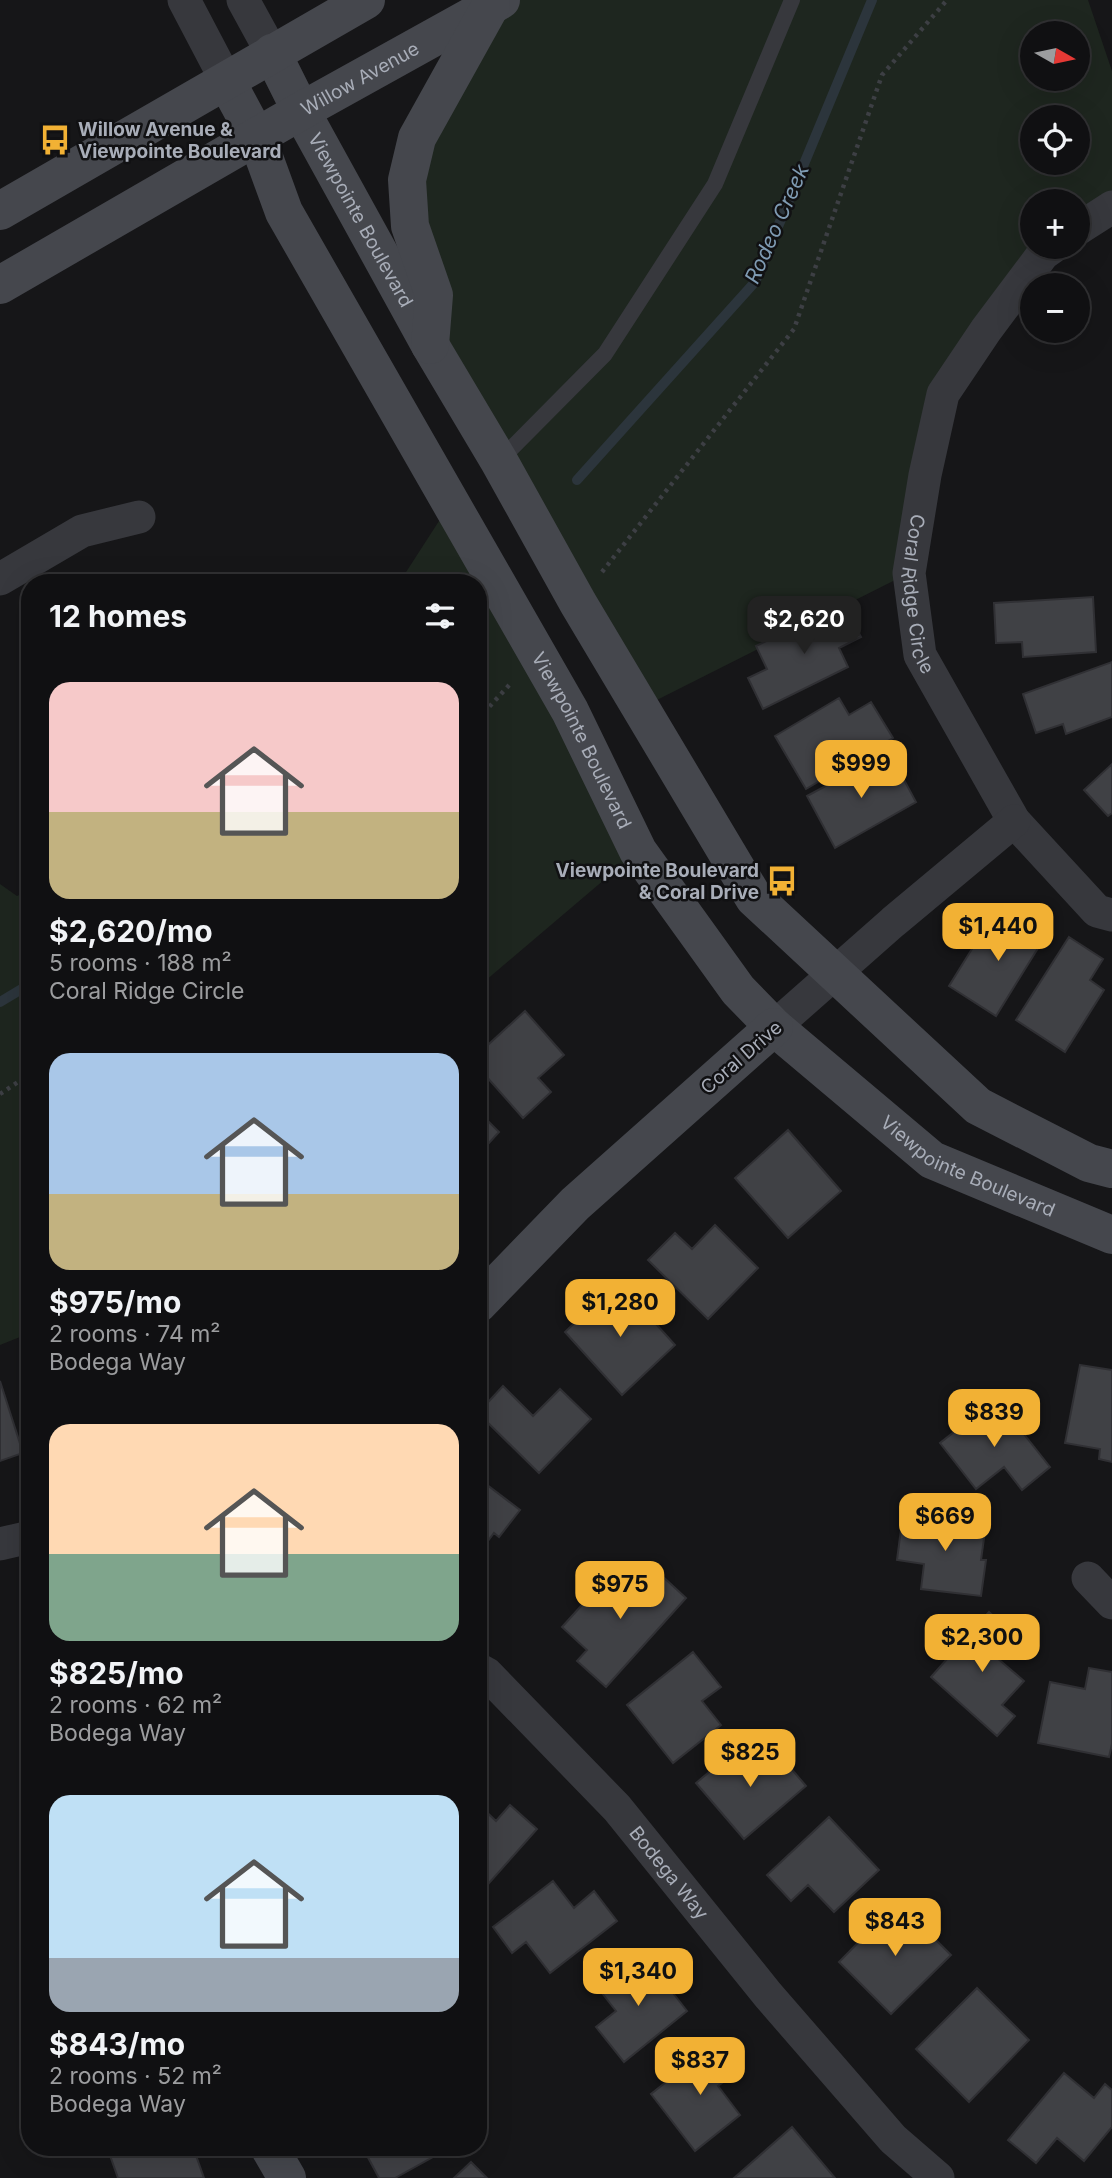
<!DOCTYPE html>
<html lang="en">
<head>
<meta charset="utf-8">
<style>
	:root { --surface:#101012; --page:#1e1e20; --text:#f1f3f6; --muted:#9c9d9f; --line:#303032; --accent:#f2b134 }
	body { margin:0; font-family:Inter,sans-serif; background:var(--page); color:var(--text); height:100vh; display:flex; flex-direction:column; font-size:26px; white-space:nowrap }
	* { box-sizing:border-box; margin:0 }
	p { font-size:23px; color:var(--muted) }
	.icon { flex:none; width:38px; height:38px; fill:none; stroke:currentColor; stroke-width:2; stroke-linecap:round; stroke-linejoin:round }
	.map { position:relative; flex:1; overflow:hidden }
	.side { position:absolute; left:21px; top:574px; width:466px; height:1582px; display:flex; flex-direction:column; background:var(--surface); border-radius:28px; box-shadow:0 7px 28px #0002,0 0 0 2px var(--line) }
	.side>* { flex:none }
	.needle { width:46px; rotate:99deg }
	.buttons { position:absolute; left:1020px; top:21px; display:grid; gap:14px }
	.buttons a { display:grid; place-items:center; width:70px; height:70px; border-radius:50%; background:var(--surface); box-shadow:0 7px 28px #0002,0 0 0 2px var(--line); font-size:35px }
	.price { position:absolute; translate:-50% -60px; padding:0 16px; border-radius:14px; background:var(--accent); color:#111; font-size:23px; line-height:46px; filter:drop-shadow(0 2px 4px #0008) }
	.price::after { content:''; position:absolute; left:50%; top:42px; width:21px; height:16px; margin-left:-10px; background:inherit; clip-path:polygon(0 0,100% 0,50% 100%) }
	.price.selected { background:#222; color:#fff }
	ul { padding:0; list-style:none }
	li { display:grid; align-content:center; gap:14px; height:371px; padding:0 28px }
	li span { display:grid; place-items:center; height:217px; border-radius:21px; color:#555 }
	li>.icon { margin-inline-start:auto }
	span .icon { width:126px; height:126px; fill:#fffc; stroke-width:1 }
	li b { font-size:30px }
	h2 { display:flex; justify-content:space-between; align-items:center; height:84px; padding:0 28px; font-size:30px }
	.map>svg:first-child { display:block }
	.green { fill:#1e261f; fill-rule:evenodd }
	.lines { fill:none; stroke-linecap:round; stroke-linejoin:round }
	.stream { stroke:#2c353c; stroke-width:10 }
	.building { fill:#404145; stroke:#303034; stroke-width:2 }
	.path { stroke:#3d3f44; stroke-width:4.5; stroke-dasharray:3.5 5; stroke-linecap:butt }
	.lane { stroke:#37383d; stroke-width:16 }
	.street { stroke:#37383d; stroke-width:33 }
	.secondary { stroke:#45474d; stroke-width:38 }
	.labels { text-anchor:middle; stroke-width:5; stroke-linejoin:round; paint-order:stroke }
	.street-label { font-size:19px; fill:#a8adb8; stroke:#111113 }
	.poi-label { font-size:19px; font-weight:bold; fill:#a8adb8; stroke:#111113; text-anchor:start }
	.water-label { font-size:21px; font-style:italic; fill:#7f9bb3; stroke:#111113 }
</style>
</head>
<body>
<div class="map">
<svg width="1112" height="2178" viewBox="0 0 1112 2178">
	<rect width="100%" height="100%" fill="#161618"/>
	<path class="green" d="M501,0H1088L1112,71V207L1078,229V201H1032V247L943,394L909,573L641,708L430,345L417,138ZM1032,33H1078V79H1032ZM1032,117H1078V163H1032Z
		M450,504L638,851L478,987V583H399Z
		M0,884L17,896L30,890V1333L0,1345Z"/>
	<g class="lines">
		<path class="stream" d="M577,480L755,282L872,0
			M0,1002L30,984"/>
	</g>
	<path class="building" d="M1093,597L1096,652L1023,657L1022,642L996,643L994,603Z
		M844,603L861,637L839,648L848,667L763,709L748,678L767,669L756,646Z
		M1112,662V717L1066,734L1063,724L1036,733L1023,694Z
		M839,698L849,715L871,702L893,738L806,789L775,736Z
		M889,752L916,802L835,848L807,796Z
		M1112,764V813L1108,816L1084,790Z
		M1017,912L1048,932L996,1016L949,986L988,923L1004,932Z
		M1069,937L1103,959L1090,980L1104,990L1065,1052L1016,1020Z
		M525,1011L564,1055L538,1078L551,1092L523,1118L478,1067V1054Z
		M478,1111L499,1132L478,1155Z
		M788,1130L841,1191L788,1238L735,1178Z
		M715,1225L758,1268L708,1319L648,1260L675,1233L692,1249Z
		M618,1282L675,1345L622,1395L565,1332Z
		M1080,1365L1112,1370V1462L1099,1459L1100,1449L1065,1443Z
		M0,1381L23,1453L0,1461Z
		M503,1386L533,1416L560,1389L591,1419L539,1473L478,1413Z
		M996,1399L1050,1467L1022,1490L1004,1467L976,1489L940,1443Z
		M478,1478L520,1510L499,1537L494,1533L478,1554Z
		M903,1514L986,1524L981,1560H986L981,1596L921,1589L924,1564L897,1560Z
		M620,1563L648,1589L661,1575L686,1598L606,1687L577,1661L587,1650L562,1627Z
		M989,1612L1016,1637L997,1658L1024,1681L1002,1705L1015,1716L997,1736L931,1677Z
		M693,1652L721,1687L702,1701L721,1725L673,1763L627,1705Z
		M1089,1668L1112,1672V1744L1109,1757L1038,1743L1050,1682L1085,1689Z
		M739,1747L757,1768L777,1752L806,1786L744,1839L696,1783Z
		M478,1804L496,1821L510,1805L537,1829L482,1891L478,1887Z
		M829,1817L879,1870L834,1912L808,1885L791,1901L767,1875Z
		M553,1881L574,1908L594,1891L617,1921L550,1973L526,1942L512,1953L493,1927Z
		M898,1902L951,1955L891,2014L839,1962Z
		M642,1953L687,2011L624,2062L596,2027L616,2011L598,1988Z
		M977,1988L1029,2040L969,2102L916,2049Z
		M718,2041L740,2069L718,2086L740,2115L695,2151L651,2094Z
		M1064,2073L1094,2098L1105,2084L1112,2090V2127L1084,2161L1057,2138L1036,2163L1008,2140Z
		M792,2127L835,2178H734Z
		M107,2147H193L204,2178H118Z
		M369,2147H451L395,2178H379L364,2150Z
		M471,2162L487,2178H454Z"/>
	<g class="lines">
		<path class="path" d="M602,572L794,329L882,75L947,0
			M478,719L512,682
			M0,1094L30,1074"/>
		<path class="lane" d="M499,461L605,354L715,184L792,0"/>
		<g class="street">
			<path d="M184,0L227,82"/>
			<path d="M243,0L272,53"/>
			<path d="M1078,229L1112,207"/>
			<path id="s1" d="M1053,247L1043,254L986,330L943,394L925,475L909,573L920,655L1014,821L1097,911L1112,915"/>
			<path d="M0,579L82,531L139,517"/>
			<path d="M774,1027L893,922L1014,821"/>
			<path d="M0,1544L30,1537"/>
			<path d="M1088,1578L1112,1603"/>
			<path id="s2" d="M478,1669L487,1674L617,1808L768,1995L893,2139L938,2178"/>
		</g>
		<g class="secondary">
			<path id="s3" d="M272,53L301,111L430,345L499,461L578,603L754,898L978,1106L1089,1163L1112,1169"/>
			<path id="s4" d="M227,82L257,138L284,212L570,711L638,851L738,990L774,1027L932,1160L1112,1235"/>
			<path d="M0,211L366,0"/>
			<path id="s5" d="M0,285L301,111L501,0"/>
			<path d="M430,345L434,295L410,226L407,180L417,138L491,5"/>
			<path d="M478,1304L575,1204L774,1027"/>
			<path d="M269,2147L287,2178"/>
		</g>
	</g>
	<defs>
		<g id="bus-bare" transform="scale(2.415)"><path d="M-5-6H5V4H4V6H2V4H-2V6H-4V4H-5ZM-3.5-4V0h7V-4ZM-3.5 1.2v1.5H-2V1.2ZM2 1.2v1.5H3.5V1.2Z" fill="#f2b134" stroke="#111113" stroke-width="2.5" paint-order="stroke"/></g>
	</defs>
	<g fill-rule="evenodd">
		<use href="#bus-bare" x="55" y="140"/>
		<use href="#bus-bare" x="782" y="881"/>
	</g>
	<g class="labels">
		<g class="street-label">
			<text dy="7" stroke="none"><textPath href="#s5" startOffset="415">Willow Avenue</textPath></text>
			<text dy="7" stroke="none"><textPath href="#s3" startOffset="189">Viewpointe Boulevard</textPath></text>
			<text dy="7" stroke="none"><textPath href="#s1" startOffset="388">Coral Ridge Circle</textPath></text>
			<text dy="7" stroke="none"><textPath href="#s4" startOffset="749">Viewpointe Boulevard</textPath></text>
			<text transform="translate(741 1057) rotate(-41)" y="7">Coral Drive</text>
			<text dy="7" stroke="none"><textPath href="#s4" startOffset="1337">Viewpointe Boulevard</textPath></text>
			<text dy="7" stroke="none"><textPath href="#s2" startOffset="280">Bodega Way</textPath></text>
		</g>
		<g class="poi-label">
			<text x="78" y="136">Willow Avenue &amp;<tspan x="78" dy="22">Viewpointe Boulevard</tspan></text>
			<text x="759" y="877" text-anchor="end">Viewpointe Boulevard<tspan x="759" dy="22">&amp; Coral Drive</tspan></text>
		</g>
		<g class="water-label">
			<text transform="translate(777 224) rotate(-66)" y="7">Rodeo Creek</text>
		</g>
	</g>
</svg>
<div class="buttons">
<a><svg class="needle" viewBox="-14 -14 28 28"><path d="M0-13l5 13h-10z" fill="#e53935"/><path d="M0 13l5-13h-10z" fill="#9c9d9f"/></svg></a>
<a><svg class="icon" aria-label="locate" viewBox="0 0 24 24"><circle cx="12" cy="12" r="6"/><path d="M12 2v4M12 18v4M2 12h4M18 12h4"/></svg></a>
<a>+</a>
<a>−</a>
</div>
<b class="price selected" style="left:804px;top:656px">$2,620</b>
<b class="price" style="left:861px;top:800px">$999</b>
<b class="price" style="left:998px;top:963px">$1,440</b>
<b class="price" style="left:620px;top:1339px">$1,280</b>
<b class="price" style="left:994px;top:1449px">$839</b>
<b class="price" style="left:945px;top:1553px">$669</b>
<b class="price" style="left:620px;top:1621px">$975</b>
<b class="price" style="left:982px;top:1674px">$2,300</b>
<b class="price" style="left:750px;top:1789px">$825</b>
<b class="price" style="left:895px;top:1958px">$843</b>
<b class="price" style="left:638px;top:2008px">$1,340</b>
<b class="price" style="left:700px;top:2097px">$837</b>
<section class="side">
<h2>12 homes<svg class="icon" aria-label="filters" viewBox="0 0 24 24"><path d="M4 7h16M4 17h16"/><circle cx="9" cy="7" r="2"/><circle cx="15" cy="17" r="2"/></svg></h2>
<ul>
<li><span style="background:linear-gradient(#f6c9c9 60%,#c2b280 0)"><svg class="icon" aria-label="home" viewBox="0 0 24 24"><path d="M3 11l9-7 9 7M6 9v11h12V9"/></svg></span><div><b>$2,620/mo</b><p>5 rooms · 188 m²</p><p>Coral Ridge Circle</p></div></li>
<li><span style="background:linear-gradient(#a9c7e8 65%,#c2b280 0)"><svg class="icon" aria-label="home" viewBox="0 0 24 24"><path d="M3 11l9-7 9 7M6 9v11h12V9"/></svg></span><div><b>$975/mo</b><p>2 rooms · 74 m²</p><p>Bodega Way</p></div></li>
<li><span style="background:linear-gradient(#ffd9b3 60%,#7fa58c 0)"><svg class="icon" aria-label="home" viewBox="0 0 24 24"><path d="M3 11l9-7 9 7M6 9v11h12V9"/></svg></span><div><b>$825/mo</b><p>2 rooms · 62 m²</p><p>Bodega Way</p></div></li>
<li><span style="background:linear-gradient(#bfe0f5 75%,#9aa5b1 0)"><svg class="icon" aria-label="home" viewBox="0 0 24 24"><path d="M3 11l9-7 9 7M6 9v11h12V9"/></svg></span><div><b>$843/mo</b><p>2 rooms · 52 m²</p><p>Bodega Way</p></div></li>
</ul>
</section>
</div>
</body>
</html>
